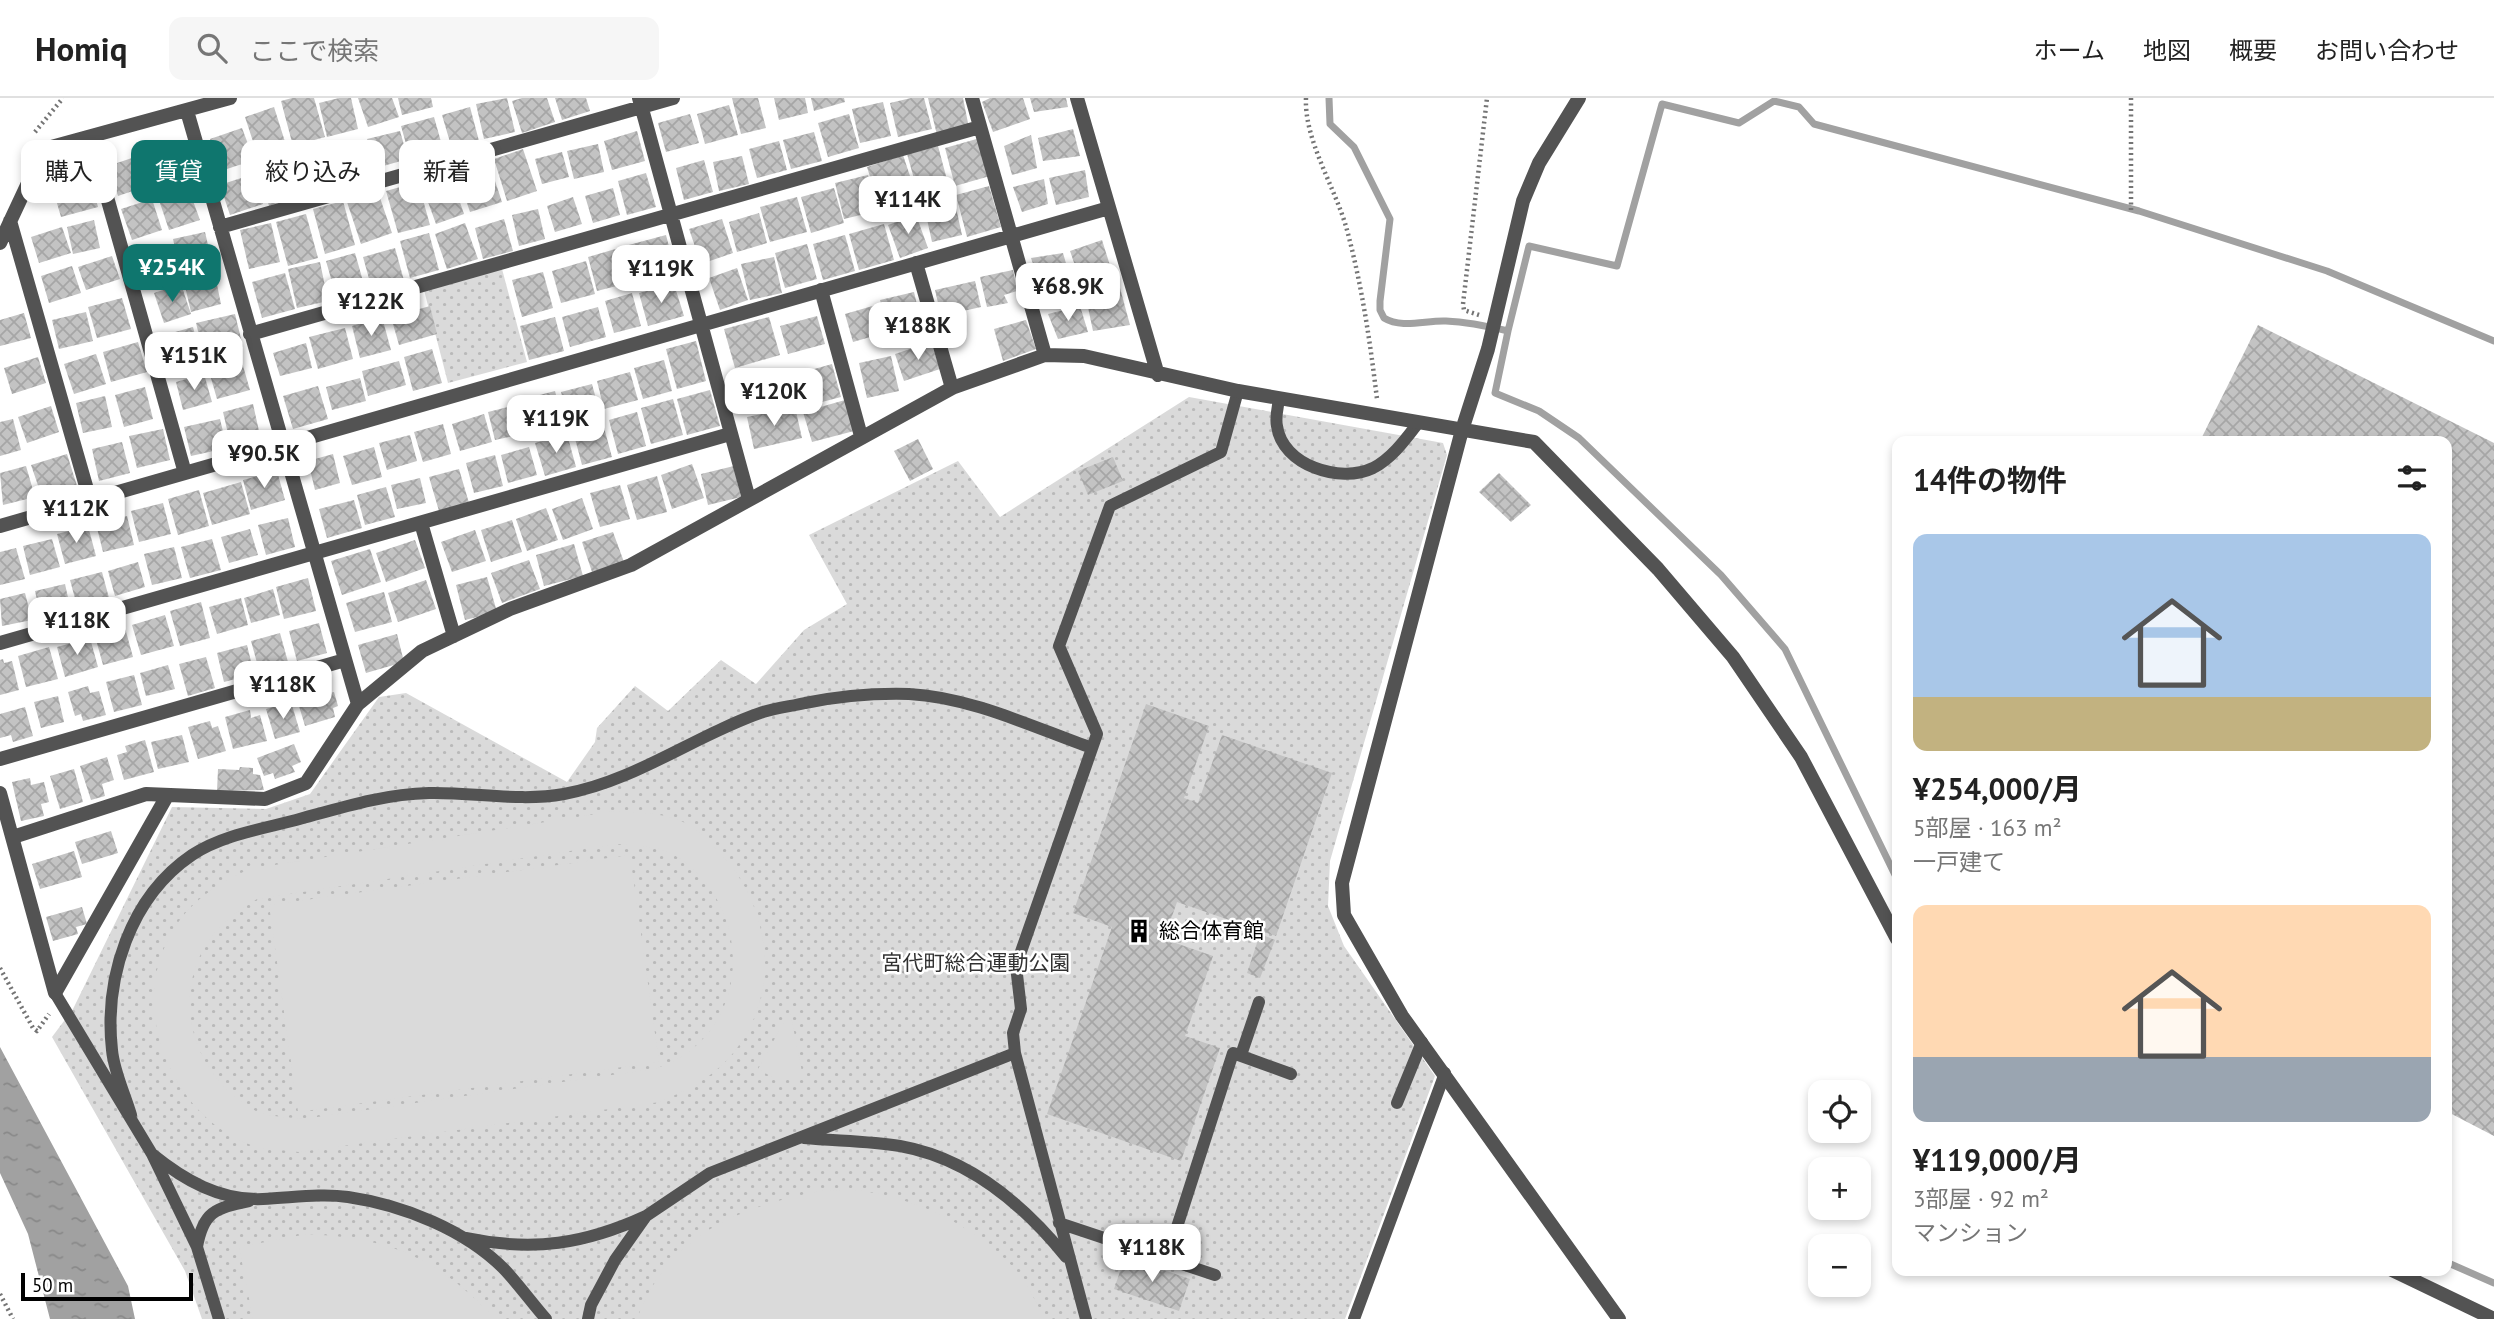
<!DOCTYPE html>
<html lang="ja">
<head>
<meta charset="utf-8">
<style>
	:root { --surface:#fff; --page:#f6f6f6; --text:#222; --muted:#767676; --line:#e0e0e0; --accent:#0f766e }
	body { margin:0; font-family:"PT Sans","Noto Sans JP",sans-serif; background:var(--page); color:var(--text); height:100vh; display:flex; flex-direction:column; font-size:26px; white-space:nowrap }
	* { box-sizing:border-box; margin:0 }
	p { font-size:23px; color:var(--muted) }
	.icon { flex:none; width:38px; height:38px; fill:none; stroke:currentColor; stroke-width:2; stroke-linecap:round; stroke-linejoin:round }
	.map { position:relative; flex:1; overflow:hidden }
	.sheet { position:absolute; left:1892px; top:338px; width:560px; height:840px; display:flex; flex-direction:column; background:var(--surface); border-radius:14px; box-shadow:0 4px 10px #0003 }
	.sheet>* { flex:none }
	.top-card { position:absolute; left:21px; top:42px; width:665px; height:63px; display:flex; gap:14px }
	.controls { position:absolute; left:1808px; top:982px; display:grid; gap:14px }
	.controls a { display:grid; place-items:center; width:63px; height:63px; border-radius:14px; background:var(--surface); box-shadow:0 4px 10px #0003; font-size:35px }
	.scale { position:absolute; left:21px; bottom:18px; width:172px; box-sizing:border-box; padding-left:7px; border:4px solid #000; border-top:0; font-size:19px; line-height:24px; white-space:nowrap; color:#000; -webkit-text-stroke:5px #fff; paint-order:stroke }
	.price { position:absolute; translate:-50% -60px; padding:0 16px; border-radius:14px; background:#fff; color:#222; font-size:23px; line-height:46px; filter:drop-shadow(0 2px 4px #0008) }
	.price::after { content:''; position:absolute; left:50%; top:42px; width:21px; height:16px; margin-left:-10px; background:inherit; clip-path:polygon(0 0,100% 0,50% 100%) }
	.price.active { background:var(--accent); color:#fff }
	ul { padding:0; list-style:none }
	li { display:grid; align-content:center; gap:14px; height:371px; padding:0 21px }
	li span { display:grid; place-items:center; height:217px; border-radius:14px; color:#555 }
	li>.icon { margin-inline-start:auto }
	span .icon { width:126px; height:126px; fill:#fffc; stroke-width:1 }
	li b { font-size:30px }
	h2 { display:flex; justify-content:space-between; align-items:center; height:84px; padding:0 21px; font-size:30px }
	.tag { padding:0 24px; border-radius:14px; background:var(--surface); box-shadow:0 4px 10px #0003; font-size:24px; line-height:63px }
	.tag.active { background:var(--accent); color:#fff }
	header { display:flex; align-items:center; gap:42px; box-sizing:border-box; height:98px; padding:0 35px; background:var(--surface); border-bottom:2px solid var(--line) }
	header strong { font-size:33px }
	nav { display:flex; gap:38px; margin-inline-start:auto; font-size:24px }
	.search { width:490px; height:63px; background:var(--page); display:flex; align-items:center; gap:18px; box-sizing:border-box; padding:0 24px; border-radius:14px; color:var(--muted); font-size:26px }
	.map>svg:first-child { display:block }
	.park { fill:url(#park-dots) }
	.pitch { fill:#dadada; fill-rule:evenodd }
	.water { fill:url(#water-ripples) }
	.lines { fill:none; stroke-linecap:round; stroke-linejoin:round }
	.stream { stroke:#a1a1a1; stroke-width:7 }
	.building { fill:url(#building-cross-hatch) }
	.path { stroke:#757575; stroke-width:4.5; stroke-dasharray:2 3.5; stroke-linecap:butt }
	.service { stroke:#535353; stroke-width:12 }
	.minor { stroke:#535353; stroke-width:14 }
	.labels { text-anchor:middle; stroke-width:5; stroke-linejoin:round; paint-order:stroke }
	.poi-label { font-size:21px; fill:#000; stroke:#fff; text-anchor:start }
	.park-label { font-size:21px; fill:#313131; stroke:#fff }
</style>
</head>
<body>
<header>
<strong>Homiq</strong>
<div class="search"><svg class="icon" aria-label="search" viewBox="0 0 24 24"><circle cx="10" cy="10" r="6"/><path d="M15 15l6 6"/></svg>ここで検索</div>
<nav><a>ホーム</a><a>地図</a><a>概要</a><a>お問い合わせ</a></nav>
</header>
<div class="map">
<svg width="2494" height="1221" viewBox="0 0 2494 1221">
	<defs>
		<pattern id="park-dots" width="8" height="8" patternUnits="userSpaceOnUse" patternTransform="scale(1.75)"><rect width="8" height="8" fill="#dadada"/><path d="M2 2h.1M6 6h.1" fill="none" stroke="#b9b9b9" stroke-width="1.8" stroke-linecap="round"/></pattern>
		<pattern id="water-ripples" width="26" height="14" patternUnits="userSpaceOnUse" patternTransform="scale(1.75)"><rect width="26" height="14" fill="#a1a1a1"/><path d="M2 4q2-2 4 0t4 0M15 11q2-2 4 0t4 0" fill="none" stroke="#898989"/></pattern>
		<pattern id="building-cross-hatch" width="8" height="8" patternUnits="userSpaceOnUse" patternTransform="scale(1.75)"><rect width="8" height="8" fill="#c3c3c3"/><path d="M0 0l8 8M0 8l8-8" fill="none" stroke="#a6a6a6"/></pattern>
	</defs>
	<rect width="100%" height="100%" fill="#fff"/>
	<path class="park" d="M502,171L527,264L448,285L424,192Z
		M1189,299L1443,345L1447,357L1330,763L1328,808L1344,848L1435,978L1345,1221H202L185,1173L52,939L73,911L172,709L266,711L310,696L379,599L406,595L567,684L595,644L597,630L635,588L668,613L721,562L756,586L804,532L847,506L809,437L958,363L1000,419Z"/>
	<path class="pitch" d="M615,713C641,715 669,714 692,729C699,733 706,741 712,747C772,802 786,899 727,962C708,982 685,993 660,1004L299,1054C284,1052 265,1052 251,1047C176,1020 132,921 165,848C182,808 212,789 249,771ZM616,746C638,747 663,748 682,762C759,819 748,942 654,971L303,1021C289,1019 268,1019 256,1013C191,979 167,893 215,834C227,820 241,811 257,801Z
		M630,757L659,964L298,1014L269,807Z
		M790,913L803,979H772L758,971Z
		M819,1093C835,1093 852,1091 868,1094C924,1103 984,1133 1021,1178C1029,1189 1035,1203 1042,1215L1041,1221H637C668,1136 738,1110 819,1093Z
		M307,1136C394,1141 435,1159 496,1221H253L239,1149Z"/>
	<path class="water" d="M0,949L128,1188L135,1221H50L28,1136L0,1075Z"/>
	<g class="lines">
		<path class="stream" d="M1329,0L1330,26L1354,49L1390,121L1380,203V212L1384,220C1402,231 1426,222 1446,223C1467,224 1487,228 1508,233L1495,295L1539,313L1579,340L1721,477L1785,551L1897,781
			M1508,233L1529,148L1617,168L1662,6L1739,25L1774,3L1799,9L1814,26L2139,113L2327,173L2494,243
			M2446,1164L2494,1185"/>
	</g>
	<path class="building" d="M292,0H314L325,39L293,48L281,3Z
		M339,0H351L358,31L327,39L319,5Z
		M358,0H392L399,19L368,29Z
		M398,0H431L433,9L402,17Z
		M507,0L515,34L484,41L476,6Z
		M522,0H547L555,24L522,35L512,3Z
		M555,0H586L590,13L562,22Z
		M732,0H758L766,30L741,36Z
		M774,0H805L808,15L779,22Z
		M811,0H844L845,4L814,13Z
		M911,0H924L932,31L898,39L890,5Z
		M928,0H963L969,30L937,37Z
		M990,0H1023L1030,21L993,34L982,4Z
		M1030,0H1066L1068,9L1034,14Z
		M883,4L891,38L860,45L852,11Z
		M729,7L738,37L705,46L697,16Z
		M274,9L287,50L258,59L245,19Z
		M470,9L479,43L452,51L442,17Z
		M690,16L699,45L666,54L658,25Z
		M849,16L859,50L828,59L818,25Z
		M434,19L443,51L410,60L401,28Z
		M242,30L254,62L221,73L210,41Z
		M1073,31L1080,58L1043,63L1038,40Z
		M400,33L408,61L376,70L367,41Z
		M637,33L645,63L612,72L604,43Z
		M814,34L822,63L791,71L783,42Z
		M1031,37L1037,70L1012,77L1004,48Z
		M980,40L990,78L955,88L945,50Z
		M779,43L787,72L757,80L749,51Z
		M183,44L195,75L159,88L147,57Z
		M598,46L604,74L574,81L567,53Z
		M367,47L375,77L343,86L335,55Z
		M938,48L950,93L920,102L907,56Z
		M523,51L537,93L507,103L494,61Z
		M562,54L569,79L542,86L535,61Z
		M326,55L335,89L307,97L297,63Z
		M144,56L153,86L118,98L108,68Z
		M903,57L917,99L880,111L867,69Z
		M742,58L749,86L719,93L713,64Z
		M487,59L502,104L470,114L455,69Z
		M704,62L713,94L684,102L676,70Z
		M288,65L297,100L269,108L259,73Z
		M88,71L98,109L61,119L50,81Z
		M449,72L464,116L436,126L420,82Z
		M1085,72L1089,99L1056,107L1049,80Z
		M646,75L656,109L627,117L618,83Z
		M253,76L263,106L230,117L220,87Z
		M868,77L877,113L844,121L835,85Z
		M1044,81L1048,106L1022,114L1013,89Z
		M418,84L430,127L398,135L386,93Z
		M989,88L1001,129L967,139L956,97Z
		M613,90L620,117L593,125L585,98Z
		M834,90L844,125L811,135L801,99Z
		M189,92L200,122L169,132L159,102Z
		M378,94L392,135L361,146L347,104Z
		M573,99L582,126L555,134L547,108Z
		M797,99L807,134L770,144L760,109Z
		M152,101L162,132L132,142L121,111Z
		M343,103L355,147L325,156L313,111Z
		M955,105L962,137L932,144L925,112Z
		M538,111L545,141L519,148L512,117Z
		M759,115L767,145L737,154L729,124Z
		M306,116L318,160L288,168L276,124Z
		M916,117L928,150L900,160L888,127Z
		M504,121L513,153L483,161L475,130Z
		M722,121L733,155L701,166L689,131Z
		M94,122L100,150L73,156L67,129Z
		M271,125L280,164L249,171L240,132Z
		M465,125L478,161L447,171L435,136Z
		M884,126L894,162L859,172L849,136Z
		M62,129L71,155L39,165L31,139Z
		M205,134L212,164L180,171L173,141Z
		M429,135L439,172L410,180L400,143Z
		M666,137L674,168L633,179L625,148Z
		M845,137L855,173L823,182L813,146Z
		M1102,142L1113,177L1080,182L1070,153Z
		M807,146L817,181L785,190L775,155Z
		M169,147L178,174L148,185L138,158Z
		M395,150L405,186L373,195L363,159Z
		M619,150L628,185L597,193L588,159Z
		M355,155L365,190L336,198L326,163Z
		M1063,155L1072,186L1042,192L1031,160Z
		M112,158L120,181L86,192L78,169Z
		M774,159L782,195L750,202L741,166Z
		M586,163L595,196L561,205L552,173Z
		M320,164L328,203L297,210L288,171Z
		M72,168L81,195L49,205L41,178Z
		M737,170L748,202L720,212L709,180Z
		M1013,172L1017,193L1004,197L1008,205L987,209L980,179Z
		M543,174L553,210L522,219L512,182Z
		M285,175L295,211L262,220L252,184Z
		M215,177L221,206L191,214L184,184Z
		M975,183L981,209L941,218L935,192Z
		M181,186L191,216L164,225L154,195Z
		M674,186L684,218L648,228L639,195Z
		M1120,190L1130,227L1093,233L1086,200Z
		M914,194L923,232L889,240L880,202Z
		M632,195L641,228L614,235L605,203Z
		M122,200L131,231L97,240L88,209Z
		M876,207L884,235L853,244L845,216Z
		M430,208L437,236L399,247L391,219Z
		M1080,208L1088,234L1058,241L1048,216Z
		M598,209L606,239L570,249L562,219Z
		M86,214L93,243L59,251L52,222Z
		M24,215L31,240L0,248V222Z
		M235,216L243,249L204,257L196,225Z
		M817,218L825,246L788,256L780,228Z
		M382,219L391,252L360,260L352,228Z
		M555,219L564,253L529,262L520,228Z
		M769,219L780,257L735,270L724,231Z
		M1026,222L1036,251L1003,263L994,231Z
		M2258,227L2494,345V1038L2446,1013V343H2200Z
		M193,229L201,260L169,269L161,238Z
		M345,230L353,261L318,271L309,239Z
		M696,243L706,283L677,291L666,251Z
		M138,244L147,274L111,284L103,254Z
		M931,244L940,271L904,283L895,256Z
		M306,245L312,270L280,278L273,255Z
		M432,251L442,285L413,293L404,259Z
		M96,256L106,286L74,296L64,266Z
		M891,258L899,293L867,300L859,265Z
		M38,259L46,285L12,296L4,270Z
		M241,261L250,292L217,301L208,270Z
		M664,262L672,293L643,301L634,270Z
		M399,263L406,287L368,298L362,273Z
		M832,266L841,299L803,309L793,277Z
		M782,271L789,302L742,313L735,282Z
		M630,274L638,302L604,311L597,283Z
		M204,276L212,304L183,312L176,284Z
		M360,280L366,303L332,312L326,289Z
		M592,286L600,316L569,324L561,294Z
		M318,288L328,321L293,331L283,298Z
		M145,289L153,321L124,329L115,297Z
		M710,292L720,328L687,337L677,301Z
		M555,293L563,324L535,330L528,300Z
		M105,298L112,329L83,335L76,305Z
		M673,301L683,337L651,346L641,310Z
		M845,302L854,333L812,344L803,314Z
		M253,306L259,333L229,340L223,314Z
		M520,306L527,335L495,342L488,314Z
		M51,308L59,334L27,345L18,319Z
		M795,309L802,340L754,351L747,319Z
		M637,314L646,348L618,356L609,322Z
		M484,316L492,344L460,353L452,326Z
		M13,321L21,352L0,358V324Z
		M220,321L227,350L191,358L184,329Z
		M443,326L451,356L423,364L414,334Z
		M603,326L612,359L582,367L573,333Z
		M163,331L170,362L137,370L129,338Z
		M567,336L576,369L545,378L535,345Z
		M410,337L417,363L387,372L379,345Z
		M918,341L933,371L910,383L894,353Z
		M122,344L130,375L99,383L92,351Z
		M374,349L382,379L352,387L343,358Z
		M529,349L537,377L508,385L501,357Z
		M67,356L78,391L43,402L31,367Z
		M333,356L340,385L315,392L308,363Z
		M495,357L503,388L474,395L466,365Z
		M1113,359L1123,383L1088,397L1078,373Z
		M692,366L704,400L672,411L661,377Z
		M26,368L35,399L3,407L0,375Z
		M734,368L741,399L708,407L701,376Z
		M459,371L469,405L439,413L429,379Z
		M277,373L285,402L251,412L243,382Z
		M1499,375L1531,407L1511,424L1479,394Z
		M657,378L667,414L637,422L627,387Z
		M420,380L426,405L397,411L391,387Z
		M241,384L250,416L212,427L203,395Z
		M620,387L630,421L600,429L590,395Z
		M386,389L395,419L365,427L357,397Z
		M199,392L209,428L178,437L168,401Z
		M582,400L593,431L563,442L552,411Z
		M354,402L362,430L327,440L319,411Z
		M163,405L171,436L139,444L131,413Z
		M546,410L558,442L527,453L516,421Z
		M127,418L134,447L103,454L96,426Z
		M288,420L295,449L266,457L258,427Z
		M512,422L522,454L491,464L481,432Z
		M88,428L96,458L65,466L57,436Z
		M250,431L258,457L229,465L221,439Z
		M475,432L486,463L452,474L441,444Z
		M613,434L624,464L592,474L582,444Z
		M52,441L60,469L30,477L23,448Z
		M212,441L221,472L190,480L181,449Z
		M415,442L425,470L386,484L376,455Z
		M574,446L583,478L544,488L536,457Z
		M174,449L182,480L152,487L144,456Z
		M16,450L25,481L0,487V454Z
		M370,451L381,484L342,497L331,463Z
		M529,462L540,491L502,505L491,475Z
		M138,464L145,489L115,498L108,473Z
		M102,474L109,500L77,508L70,482Z
		M487,479L497,514L465,522L456,487Z
		M308,480L316,513L284,521L276,489Z
		M426,482L436,511L398,524L388,495Z
		M65,486L71,513L41,520L35,493Z
		M273,491L280,517L251,525L244,500Z
		M384,494L392,524L355,534L346,505Z
		M25,495L32,522L2,528L0,501Z
		M241,500L248,527L217,536L209,509Z
		M201,504L210,540L180,548L170,513Z
		M165,517L174,548L141,557L132,527Z
		M319,525L327,555L297,563L289,533Z
		M125,530L133,559L103,567L95,538Z
		M280,535L288,564L259,572L251,543Z
		M397,536L404,564L366,575L358,547Z
		M90,540L98,569L65,579L57,549Z
		M247,547L254,576L224,584L217,555Z
		M49,549L58,581L26,589L18,558Z
		M206,559L215,590L188,598L179,566Z
		M3,561L4,565L12,563L19,592L0,597V562Z
		M168,567L175,591L146,598L140,575Z
		M134,577L142,607L114,614L106,584Z
		M88,588L90,595L99,593L106,617L83,623L81,616L75,618L68,594Z
		M322,590L324,596L334,594L338,608L333,610L335,619L305,628L296,598Z
		M58,598L64,624L41,630L34,604Z
		M291,604L300,634L275,641L266,611Z
		M1146,606L1209,628L1184,700L1198,705L1222,637L1332,675L1276,838L1177,804L1164,841L1213,858L1185,938L1220,950L1181,1063L1047,1016L1112,829L1073,815Z
		M25,609L33,638L13,644L11,637L0,640V616Z
		M250,612L251,620L260,617L267,643L233,651L225,619Z
		M210,623L212,630L218,628L226,653L198,661L188,629Z
		M182,637L189,664L158,671L151,644Z
		M145,642L154,674L124,682L117,657L127,654L125,648Z
		M294,646L301,664L292,668L295,674L275,681L273,675L264,678L257,660Z
		M107,659L114,682L102,686L105,698L91,702L80,668Z
		M240,669L253,670V676L260,677L264,692L217,693L218,671L239,672Z
		M74,671L83,704L60,711L50,678Z
		M30,680L31,687L44,684L49,704L41,706L44,718L21,723L12,684Z
		M111,733L118,755L82,766L75,744Z
		M74,753L82,779L40,791L32,766Z
		M82,809L87,826L76,829L78,836L53,843L46,819Z
		M1260,836L1275,842L1260,880L1247,875Z
		M895,855L912,860L905,876L889,870Z
		M1125,1159L1190,1181L1179,1213L1114,1191Z"/>
	<g class="lines">
		<path class="path" d="M1306,0C1304,42 1336,91 1347,132C1362,188 1370,243 1377,301
			M2131,0V114
			M35,34L63,0
			M1479,217L1464,212L1463,206L1487,0
			M0,870L33,930L37,933L49,916
			M0,1196L13,1221"/>
		<path class="service" d="M1279,301C1278,309 1275,319 1277,328C1282,367 1340,386 1373,370C1392,360 1405,342 1418,325
			M55,895L152,1056L197,1149L219,1221
			M1241,957L1259,904
			M1397,1005L1422,944
			M131,1017C125,996 114,974 112,952C104,880 130,799 192,757C222,737 262,731 296,722C340,710 383,696 429,695C474,694 520,704 564,696C636,683 695,637 763,614C777,610 792,608 805,605C840,598 874,595 909,596C971,599 1035,630 1092,650
			M804,1040C836,1043 869,1043 900,1048C968,1060 1024,1107 1066,1159
			M152,1056C184,1082 220,1103 263,1101C291,1100 320,1095 348,1099C403,1107 466,1132 505,1172C519,1187 532,1205 546,1221
			M1059,1125L1215,1177
			M467,1140C533,1154 585,1146 646,1118
			M197,1149C203,1114 215,1110 249,1103
			M1167,1160L1233,955L1291,976
			M588,1221L591,1207L615,1162L646,1118L710,1075L1015,955
			M1086,1221L1015,955L1013,935L1021,911L1016,868L1097,636L1059,548L1110,408L1221,354L1238,293
			M1354,1221L1445,975"/>
		<path class="minor" d="M639,0L749,401
			M972,0L1045,257
			M1077,0L1158,277
			M1579,0L1539,65L1523,103L1488,251L1462,332L1342,785L1344,817L1402,918L1619,1221
			M187,13L358,606
			M90,39L185,375
			M10,123L90,402
			M220,129L673,0
			M0,145L44,51L230,0
			M916,165L952,290
			M821,192L861,338
			M250,236L980,29
			M421,425L454,538
			M0,428L1109,110
			M0,545L730,336
			M0,661L345,562
			M0,695L55,895
			M13,739L146,696L265,701L306,685L358,606L422,553L510,511L631,467L952,290L1045,257L1084,258L1238,293L1534,344L1658,471L1733,559L1801,659L1897,841
			M55,895L167,698
			M2392,1172L2494,1221"/>
	</g>
	<defs>
		<g id="building-bare" transform="scale(1.89)"><path d="M-4-6H4V6H1V3H-1V6H-4ZM-2.5-4.3h1.7v1.8h-1.7ZM.8-4.3h1.7v1.8H.8ZM-2.5-1h1.7V.8h-1.7ZM.8-1h1.7V.8H.8Z" fill="#000" stroke="#fff" stroke-width="2.5" paint-order="stroke"/></g>
	</defs>
	<g fill-rule="evenodd">
		<use href="#building-bare" x="1139" y="833"/>
	</g>
	<g class="labels">
		<g class="poi-label">
			<text x="1159" y="840">総合体育館</text>
		</g>
		<g class="park-label">
			<text x="976" y="872">宮代町総合運動公園</text>
		</g>
	</g>
</svg>
<div class="controls">
<a><svg class="icon" aria-label="locate" viewBox="0 0 24 24"><circle cx="12" cy="12" r="6"/><path d="M12 2v4M12 18v4M2 12h4M18 12h4"/></svg></a>
<a>+</a>
<a>−</a>
</div>
<div class="scale">50 m</div>
<b class="price" style="left:908px;top:138px">¥114K</b>
<b class="price active" style="left:172px;top:206px">¥254K</b>
<b class="price" style="left:661px;top:207px">¥119K</b>
<b class="price" style="left:1068px;top:225px">¥68.9K</b>
<b class="price" style="left:371px;top:240px">¥122K</b>
<b class="price" style="left:918px;top:264px">¥188K</b>
<b class="price" style="left:194px;top:294px">¥151K</b>
<b class="price" style="left:774px;top:330px">¥120K</b>
<b class="price" style="left:556px;top:357px">¥119K</b>
<b class="price" style="left:264px;top:392px">¥90.5K</b>
<b class="price" style="left:76px;top:447px">¥112K</b>
<b class="price" style="left:77px;top:559px">¥118K</b>
<b class="price" style="left:283px;top:623px">¥118K</b>
<b class="price" style="left:1152px;top:1186px">¥118K</b>
<div class="top-card">
<a class="tag">購入</a>
<a class="tag active">賃貸</a>
<a class="tag">絞り込み</a>
<a class="tag">新着</a>
</div>
<section class="sheet">
<h2>14件の物件<svg class="icon" aria-label="filters" viewBox="0 0 24 24"><path d="M4 7h16M4 17h16"/><circle cx="9" cy="7" r="2"/><circle cx="15" cy="17" r="2"/></svg></h2>
<ul>
<li><span style="background:linear-gradient(#a9c7e8 75%,#c2b280 0)"><svg class="icon" aria-label="home" viewBox="0 0 24 24"><path d="M3 11l9-7 9 7M6 9v11h12V9"/></svg></span><div><b>¥254,000/月</b><p>5部屋 · 163 m²</p><p>一戸建て</p></div></li>
<li><span style="background:linear-gradient(#ffd9b3 70%,#9aa5b1 0)"><svg class="icon" aria-label="home" viewBox="0 0 24 24"><path d="M3 11l9-7 9 7M6 9v11h12V9"/></svg></span><div><b>¥119,000/月</b><p>3部屋 · 92 m²</p><p>マンション</p></div></li>
</ul>
</section>
</div>
</body>
</html>
